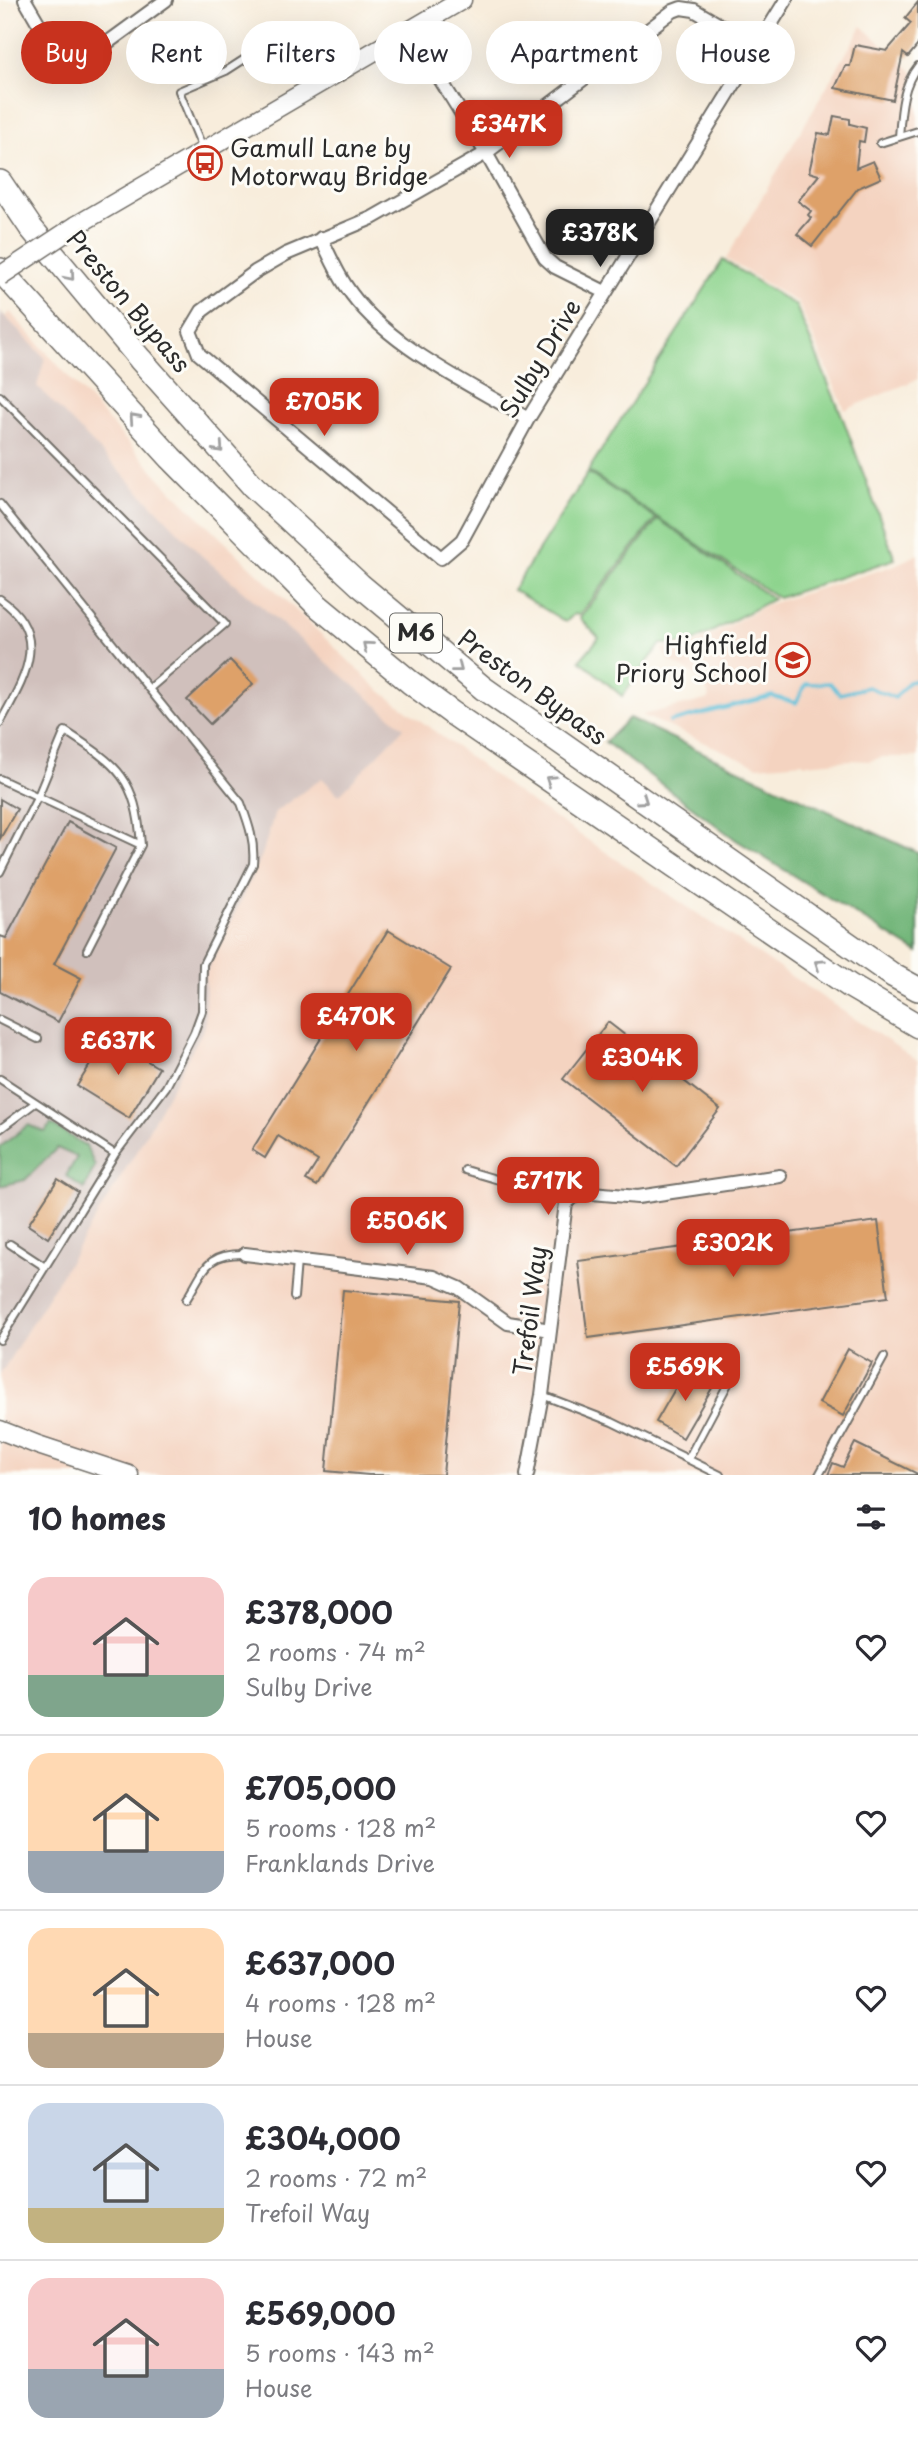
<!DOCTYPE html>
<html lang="en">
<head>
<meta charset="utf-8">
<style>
	:root { --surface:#fff; --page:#f7f7f7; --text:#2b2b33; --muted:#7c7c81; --line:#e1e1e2; --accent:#c8321e }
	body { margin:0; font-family:"Playpen Sans",sans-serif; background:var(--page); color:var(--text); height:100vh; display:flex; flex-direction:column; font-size:26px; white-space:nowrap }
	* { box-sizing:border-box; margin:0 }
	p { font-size:23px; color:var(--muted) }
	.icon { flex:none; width:38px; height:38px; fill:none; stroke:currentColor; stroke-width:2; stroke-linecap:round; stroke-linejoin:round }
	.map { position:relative; height:1475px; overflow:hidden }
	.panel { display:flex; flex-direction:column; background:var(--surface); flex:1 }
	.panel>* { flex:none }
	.hud { position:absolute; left:21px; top:21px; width:877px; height:63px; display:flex; gap:14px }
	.price { position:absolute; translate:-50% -60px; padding:0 16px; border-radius:14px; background:var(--accent); color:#fff; font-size:23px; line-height:46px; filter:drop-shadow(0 2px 4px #0008) }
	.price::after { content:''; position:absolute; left:50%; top:42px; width:21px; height:16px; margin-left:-10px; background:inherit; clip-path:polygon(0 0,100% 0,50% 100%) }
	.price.active { background:#222; color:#fff }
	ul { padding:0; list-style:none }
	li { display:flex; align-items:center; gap:21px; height:175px; padding:0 28px }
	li+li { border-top:2px solid var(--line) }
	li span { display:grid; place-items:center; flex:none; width:196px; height:140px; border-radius:21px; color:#555 }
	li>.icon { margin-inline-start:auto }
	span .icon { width:84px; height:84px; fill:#fffc; stroke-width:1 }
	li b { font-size:30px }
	h2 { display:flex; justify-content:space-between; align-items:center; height:84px; padding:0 28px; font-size:30px }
	.tag { padding:0 24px; border-radius:32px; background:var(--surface); box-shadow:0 7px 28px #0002; font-size:24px; line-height:63px }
	.tag.active { background:var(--accent); color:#fff }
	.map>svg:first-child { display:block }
	.built { fill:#f4d3c0 }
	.industrial { fill:#d0c0bc }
	.green { fill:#8ed48e; stroke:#5c805c; stroke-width:2 }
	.forest { fill:#72b679; stroke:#4e7052; stroke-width:2 }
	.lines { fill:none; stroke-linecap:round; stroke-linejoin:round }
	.stream { stroke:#58bdd7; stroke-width:3.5 }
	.building { fill:#dea169 }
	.service-casing { stroke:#736f69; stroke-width:10 }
	.minor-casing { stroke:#736f69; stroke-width:16 }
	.secondary-casing { stroke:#736f69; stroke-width:21 }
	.motorway-casing { stroke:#736f69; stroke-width:26 }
	.service { stroke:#fff; stroke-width:6 }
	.minor { stroke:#fff; stroke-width:12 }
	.secondary { stroke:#fff; stroke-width:18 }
	.motorway { stroke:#fff; stroke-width:23 }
	.secondary-bridge-casing { stroke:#736f69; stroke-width:21; stroke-linecap:butt }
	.secondary-bridge { stroke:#fff; stroke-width:18 }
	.oneway { stroke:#a0a0a0 }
	.labels { text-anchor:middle; stroke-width:6; stroke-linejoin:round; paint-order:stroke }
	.shield { fill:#fdfcf7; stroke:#6a6a68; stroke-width:2 }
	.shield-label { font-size:23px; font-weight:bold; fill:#2b2b2b }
	.poi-label { font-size:24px; fill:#2b2b2b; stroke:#fdfcf7; text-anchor:start }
	.street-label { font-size:24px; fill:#2b2b2b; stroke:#fdfcf7 }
</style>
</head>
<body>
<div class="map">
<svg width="918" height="1475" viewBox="0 0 918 1475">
	<rect width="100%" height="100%" fill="#fdfcf7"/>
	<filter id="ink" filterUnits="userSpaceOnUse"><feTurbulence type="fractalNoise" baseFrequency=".0143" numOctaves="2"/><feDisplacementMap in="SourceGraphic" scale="14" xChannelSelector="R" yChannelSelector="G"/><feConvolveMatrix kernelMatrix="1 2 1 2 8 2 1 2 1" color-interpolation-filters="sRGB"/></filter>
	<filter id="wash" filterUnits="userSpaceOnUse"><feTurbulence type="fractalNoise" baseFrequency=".00686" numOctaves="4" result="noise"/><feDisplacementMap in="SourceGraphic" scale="28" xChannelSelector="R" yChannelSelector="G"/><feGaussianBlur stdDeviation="1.57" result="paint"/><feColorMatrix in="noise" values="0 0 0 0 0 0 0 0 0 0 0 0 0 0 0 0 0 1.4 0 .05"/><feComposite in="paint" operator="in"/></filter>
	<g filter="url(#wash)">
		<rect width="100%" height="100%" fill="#f8eddc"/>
		<path class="built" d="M862,26L911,70L918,81V379L845,410L798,303L726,259Z
			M10,312L171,490L378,689L519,794L918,1061V1475H0V321Z
			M918,554V757H883L869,761L850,760L805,764L802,762L758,766L642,715L710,699L706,688L698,679L692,673L669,661L661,649L684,644L687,649L766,605L893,566Z"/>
		<path class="industrial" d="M0,311L45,358L37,386L202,556L404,728L339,795L322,778L275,812L262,855L206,974L205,1026L139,1147L0,1375Z"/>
		<path class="green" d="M723,260L796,306L842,416L895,559L778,598L588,471Z
			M588,473L656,518L579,615L574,614L566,622L513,590Z
			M658,519L773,599L689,644H661L622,696L580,660L599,638L580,618Z"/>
		<path class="forest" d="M629,718L918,853V953L736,840L605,742Z
			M51,1124L86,1146L95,1166L84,1189L66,1176L77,1157L57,1148L25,1180L0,1186V1147L28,1125L45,1132Z"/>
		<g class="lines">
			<path class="stream" d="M670,722L772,696L796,703L806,684L830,683L840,694L868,687L895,698L908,682L918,680"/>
		</g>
		<g id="blocks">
			<path class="building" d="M918,2V45L908,57L903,53L893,100L835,88L845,66H850L855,45L887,51L911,23L905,18Z
				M834,116L850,119V124L866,128L864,142L859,141L856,168L873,161L881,178L858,188L812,246L797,234L811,218L808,215L811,211L798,201L819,175L809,172L818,133L830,135Z
				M230,660L253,684L210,724L187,700Z
				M0,799L17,809L0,839Z
				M68,822L116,848L54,964L81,978L58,1022L0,992V936L6,938Z
				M388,930L451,969L317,1186L306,1180L318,1161L278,1136L265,1158L252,1150Z
				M608,1022L720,1109L676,1166L563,1079Z
				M107,1037L159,1068L129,1118L77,1086Z
				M58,1179L78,1192L48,1238L28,1225Z
				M878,1221L888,1297L588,1338L578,1261Z
				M343,1290L459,1301L443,1475H369L326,1471Z
				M848,1349L872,1363L843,1416L819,1403Z
				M687,1368L715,1383L683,1438L656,1422Z
				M855,1443L918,1474V1475H828L833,1463L843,1467Z"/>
		</g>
	</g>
	<g filter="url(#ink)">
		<use href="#blocks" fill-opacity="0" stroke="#736f69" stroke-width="2"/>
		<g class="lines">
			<g class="service-casing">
				<path id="service" d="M899,137C901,112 902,86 918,66
					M880,143L918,131
					M203,149L179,91L226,71L254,53
					M0,396L225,624L149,689
					M0,504L241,803C249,825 255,841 253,864L203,964L202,1011L194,1033L166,1087L115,1154
					M0,599C53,636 23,680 0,723
					M0,779L141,845L87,950
					M0,872L38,796L65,731C119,766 136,778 141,845
					M0,1020L38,1039
					M0,1079L115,1154L0,1340
					M0,1129L35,1103
					M465,1170L499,1180L560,1191L572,1199
					M10,1244L45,1267
					M294,1297L297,1261
					M186,1300C205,1270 205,1253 245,1254
					M542,1395L612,1422L720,1475
					M688,1459L729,1382
					M819,1475L884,1357"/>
			</g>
			<g class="minor-casing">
				<path id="minor" d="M25,0L60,60L77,59L92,54L166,0
					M410,31L486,153L545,258L555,267L605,292
					M756,46L694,10L681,8L673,11L486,153L372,218L286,254L255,272L202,311L190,331L199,354L441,558L462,540L528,419L786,0
					M321,238C329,254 336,271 346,286C384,345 469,383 528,419
					M245,1254L434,1277L459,1288L508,1323L550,1330
					M527,1475L542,1395L566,1203L580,1192L638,1197L780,1176"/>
			</g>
			<g class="secondary-casing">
				<path id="secondary" d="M77,225L462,0
					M0,1430L38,1445L129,1475"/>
			</g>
			<g class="motorway-casing">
				<path id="motorway" d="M0,182L31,228L140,359L254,487L360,585L483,688L894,976L918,989
					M0,270L171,458L317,605L410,682L452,713L850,986L918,1026"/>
			</g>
			<use href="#service" class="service"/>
			<use href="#minor" class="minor"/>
			<use href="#secondary" class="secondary"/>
			<use href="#motorway" class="motorway"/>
			<g class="secondary-bridge-casing">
				<path id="secondary-bridge" d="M0,276L77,225"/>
			</g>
			<use href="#secondary-bridge" class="secondary-bridge"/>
		</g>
		<defs><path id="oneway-chevron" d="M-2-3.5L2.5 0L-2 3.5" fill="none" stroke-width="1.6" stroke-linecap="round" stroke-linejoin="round" transform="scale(1.75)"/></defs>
		<g class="oneway">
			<use href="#oneway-chevron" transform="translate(70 276) rotate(50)"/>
			<use href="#oneway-chevron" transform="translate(134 418) rotate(-132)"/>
			<use href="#oneway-chevron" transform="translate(219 448) rotate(48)"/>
			<use href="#oneway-chevron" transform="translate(367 646) rotate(-140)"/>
			<use href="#oneway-chevron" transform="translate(458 668) rotate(38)"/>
			<use href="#oneway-chevron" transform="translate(550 780) rotate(-146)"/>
			<use href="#oneway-chevron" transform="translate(643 800) rotate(35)"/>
			<use href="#oneway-chevron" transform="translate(819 964) rotate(-146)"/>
		</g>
	</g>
	<defs>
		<g id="bus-ring" transform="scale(1.75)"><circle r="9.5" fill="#fdfcf7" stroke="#c8321e" stroke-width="1.5"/><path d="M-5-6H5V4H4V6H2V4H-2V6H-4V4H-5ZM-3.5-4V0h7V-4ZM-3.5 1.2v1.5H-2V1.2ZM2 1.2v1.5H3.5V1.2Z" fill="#c8321e"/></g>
		<g id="school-ring" transform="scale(1.75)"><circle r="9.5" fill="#fdfcf7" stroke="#c8321e" stroke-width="1.5"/><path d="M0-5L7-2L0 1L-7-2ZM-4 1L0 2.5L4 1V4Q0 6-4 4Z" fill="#c8321e"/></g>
	</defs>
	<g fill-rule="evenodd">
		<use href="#bus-ring" x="205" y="163"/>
		<use href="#school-ring" x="793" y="660"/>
	</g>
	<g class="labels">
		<rect class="shield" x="390" y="613.5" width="52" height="39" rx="5"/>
		<g class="shield-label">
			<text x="416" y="641">M6</text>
		</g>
		<g class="poi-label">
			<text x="230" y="157">Gamull Lane by<tspan x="230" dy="28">Motorway Bridge</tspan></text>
			<text x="768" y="654" text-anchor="end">Highfield<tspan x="768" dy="28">Priory School</tspan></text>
		</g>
		<g class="street-label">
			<text transform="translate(128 302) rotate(50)" y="8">Preston Bypass</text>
			<text transform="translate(541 359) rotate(-59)" y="8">Sulby Drive</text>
			<text transform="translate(532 688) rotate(36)" y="8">Preston Bypass</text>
			<text transform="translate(531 1311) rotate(-83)" y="8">Trefoil Way</text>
		</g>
	</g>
</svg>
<b class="price" style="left:509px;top:160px">£347K</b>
<b class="price active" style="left:600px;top:269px">£378K</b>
<b class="price" style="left:324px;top:438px">£705K</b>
<b class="price" style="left:356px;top:1053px">£470K</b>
<b class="price" style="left:118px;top:1077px">£637K</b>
<b class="price" style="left:642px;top:1094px">£304K</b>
<b class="price" style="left:548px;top:1217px">£717K</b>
<b class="price" style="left:407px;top:1257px">£506K</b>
<b class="price" style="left:733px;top:1279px">£302K</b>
<b class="price" style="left:685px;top:1403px">£569K</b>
<div class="hud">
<a class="tag active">Buy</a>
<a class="tag">Rent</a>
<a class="tag">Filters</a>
<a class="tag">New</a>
<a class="tag">Apartment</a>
<a class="tag">House</a>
</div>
</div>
<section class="panel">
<h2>10 homes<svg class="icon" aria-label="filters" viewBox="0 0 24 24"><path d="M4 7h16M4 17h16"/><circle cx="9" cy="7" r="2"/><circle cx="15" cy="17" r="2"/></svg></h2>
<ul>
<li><span style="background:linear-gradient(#f6c9c9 70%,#7fa58c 0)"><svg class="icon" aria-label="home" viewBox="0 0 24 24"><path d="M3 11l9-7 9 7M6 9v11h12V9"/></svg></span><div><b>£378,000</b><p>2 rooms · 74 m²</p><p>Sulby Drive</p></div><svg class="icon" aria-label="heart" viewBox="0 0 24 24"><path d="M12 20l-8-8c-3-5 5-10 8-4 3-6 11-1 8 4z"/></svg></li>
<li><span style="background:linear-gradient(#ffd9b3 70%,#9aa5b1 0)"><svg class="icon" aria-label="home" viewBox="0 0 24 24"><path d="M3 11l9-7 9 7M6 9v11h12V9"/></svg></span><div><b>£705,000</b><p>5 rooms · 128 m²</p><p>Franklands Drive</p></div><svg class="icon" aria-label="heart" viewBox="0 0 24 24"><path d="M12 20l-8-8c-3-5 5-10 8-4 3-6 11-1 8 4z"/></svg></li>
<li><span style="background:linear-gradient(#ffd9b3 75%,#b9a48a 0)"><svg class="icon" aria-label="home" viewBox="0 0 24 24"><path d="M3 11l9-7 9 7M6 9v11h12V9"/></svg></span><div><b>£637,000</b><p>4 rooms · 128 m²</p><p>House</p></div><svg class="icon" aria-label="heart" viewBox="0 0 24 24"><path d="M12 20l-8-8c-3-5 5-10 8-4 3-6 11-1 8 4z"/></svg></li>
<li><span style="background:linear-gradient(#c9d6e8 75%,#c2b280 0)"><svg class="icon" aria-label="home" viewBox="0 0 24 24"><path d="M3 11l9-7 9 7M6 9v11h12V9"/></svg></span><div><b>£304,000</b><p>2 rooms · 72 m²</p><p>Trefoil Way</p></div><svg class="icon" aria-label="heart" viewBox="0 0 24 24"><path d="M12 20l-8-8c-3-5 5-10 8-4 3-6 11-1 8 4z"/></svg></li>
<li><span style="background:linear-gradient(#f6c9c9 65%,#9aa5b1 0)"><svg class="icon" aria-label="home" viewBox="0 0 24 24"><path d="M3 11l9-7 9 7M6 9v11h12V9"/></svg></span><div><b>£569,000</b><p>5 rooms · 143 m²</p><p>House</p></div><svg class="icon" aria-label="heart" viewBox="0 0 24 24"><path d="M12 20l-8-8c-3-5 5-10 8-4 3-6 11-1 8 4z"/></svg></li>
</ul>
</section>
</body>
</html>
